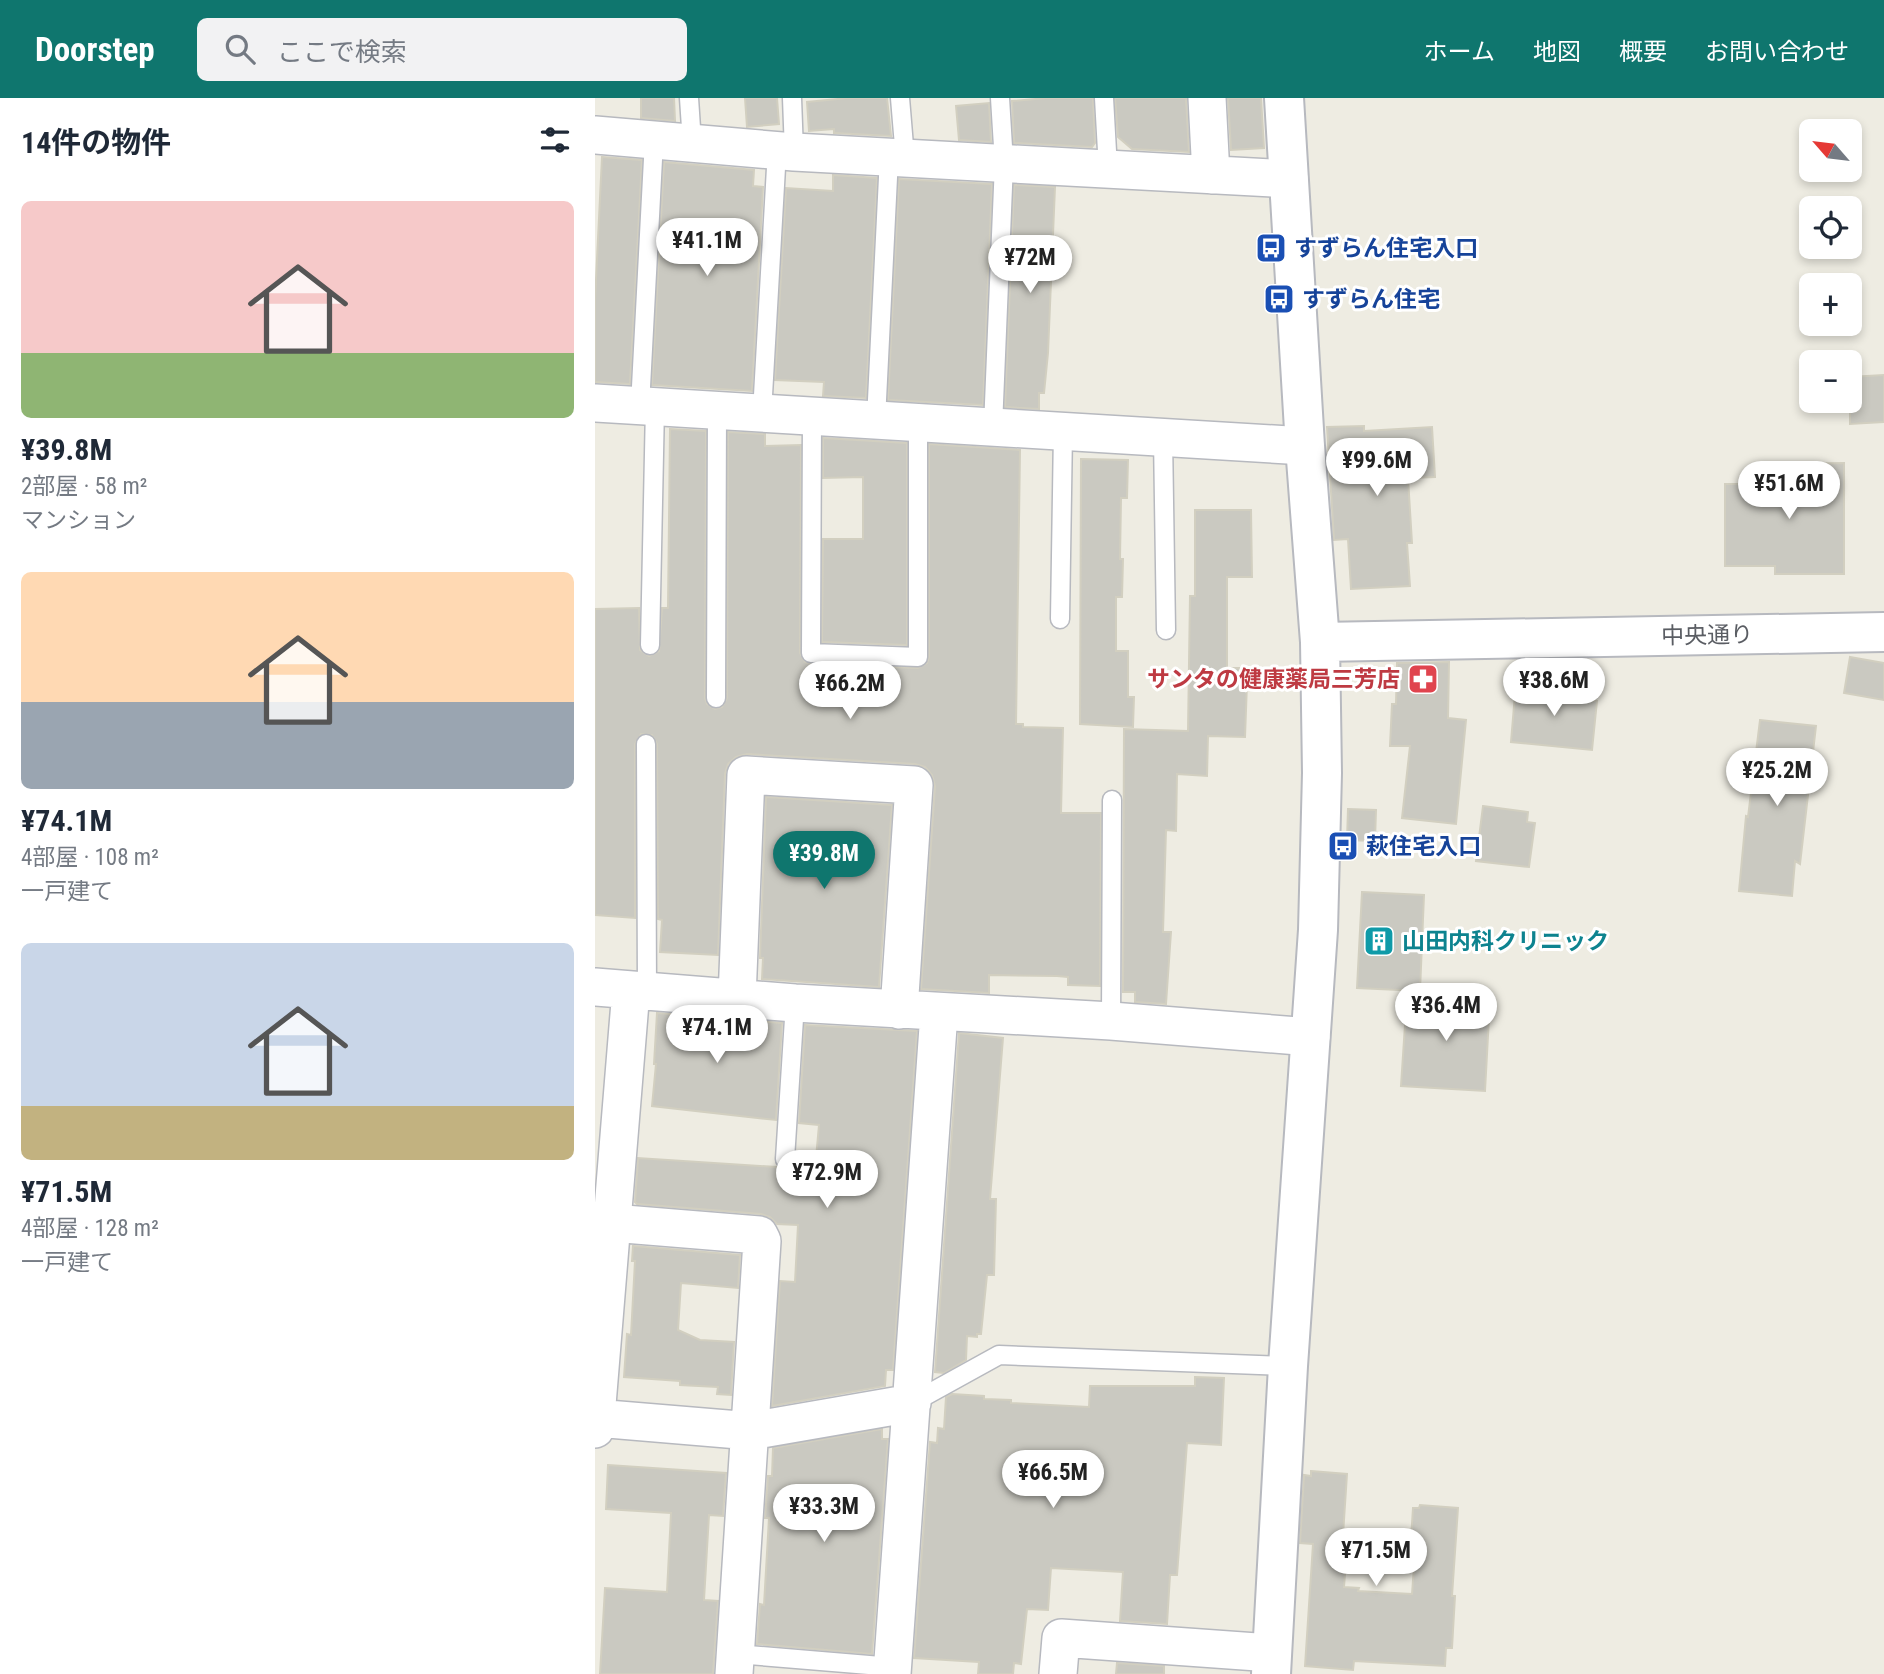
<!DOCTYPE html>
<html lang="ja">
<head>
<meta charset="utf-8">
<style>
	:root { --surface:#fff; --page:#f2f2f3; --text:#1f2937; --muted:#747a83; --accent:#0f766e }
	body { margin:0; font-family:"Roboto Condensed","Noto Sans JP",sans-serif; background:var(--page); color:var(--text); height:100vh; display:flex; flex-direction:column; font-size:26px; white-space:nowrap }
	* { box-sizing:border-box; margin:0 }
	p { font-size:23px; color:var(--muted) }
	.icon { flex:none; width:38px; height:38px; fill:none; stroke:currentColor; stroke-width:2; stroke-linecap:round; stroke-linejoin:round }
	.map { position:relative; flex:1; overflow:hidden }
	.panel { display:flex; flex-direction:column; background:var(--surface); width:595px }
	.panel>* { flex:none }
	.needle { width:46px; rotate:298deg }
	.controls { position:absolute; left:1204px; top:21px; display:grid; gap:14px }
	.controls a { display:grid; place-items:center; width:63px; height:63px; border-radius:10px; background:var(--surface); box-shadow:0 4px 10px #0003; font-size:35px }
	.price { position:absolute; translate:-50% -60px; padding:0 16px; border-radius:24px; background:#fff; color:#222; font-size:23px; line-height:46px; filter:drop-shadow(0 2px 4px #0008) }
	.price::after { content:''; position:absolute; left:50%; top:42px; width:21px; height:16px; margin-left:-10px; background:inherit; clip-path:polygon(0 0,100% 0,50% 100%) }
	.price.current { background:var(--accent); color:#fff }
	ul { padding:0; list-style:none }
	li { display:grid; align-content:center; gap:14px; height:371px; padding:0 21px }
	li span { display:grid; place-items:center; height:217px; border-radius:10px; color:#555 }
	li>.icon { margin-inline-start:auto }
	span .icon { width:126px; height:126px; fill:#fffc; stroke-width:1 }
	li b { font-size:30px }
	h2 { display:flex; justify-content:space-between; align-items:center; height:84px; padding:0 21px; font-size:30px }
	header { display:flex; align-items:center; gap:42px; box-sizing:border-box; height:98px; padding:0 35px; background:var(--accent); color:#fff }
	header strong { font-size:33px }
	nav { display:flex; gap:38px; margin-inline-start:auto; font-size:24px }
	.search { width:490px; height:63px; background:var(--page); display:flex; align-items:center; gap:18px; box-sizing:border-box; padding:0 24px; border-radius:10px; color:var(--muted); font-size:26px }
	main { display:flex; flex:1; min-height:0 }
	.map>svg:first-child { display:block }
	.building { fill:#cac9c1; stroke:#d2cfc0; stroke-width:2 }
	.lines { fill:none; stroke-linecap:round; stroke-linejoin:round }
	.service-casing { stroke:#b7b9bf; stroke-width:21 }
	.minor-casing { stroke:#b7b9bf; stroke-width:40 }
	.tertiary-casing { stroke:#b7b9bf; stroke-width:42 }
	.service { stroke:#fff; stroke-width:18 }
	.minor { stroke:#fff; stroke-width:37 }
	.tertiary { stroke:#fff; stroke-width:38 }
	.labels { text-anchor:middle; stroke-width:6; stroke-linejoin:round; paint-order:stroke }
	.transit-label { font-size:23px; font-weight:bold; fill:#164399; stroke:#fff; text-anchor:start }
	.street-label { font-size:23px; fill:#5a5d63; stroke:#fff }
	.health-label { font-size:23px; font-weight:bold; fill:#be3a42; stroke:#fff; text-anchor:end }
	.culture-label { font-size:23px; font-weight:bold; fill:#0d838f; stroke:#fff; text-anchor:start }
</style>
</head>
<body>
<header>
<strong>Doorstep</strong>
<div class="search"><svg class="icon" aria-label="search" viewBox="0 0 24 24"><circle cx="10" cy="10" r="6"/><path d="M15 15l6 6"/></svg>ここで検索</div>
<nav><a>ホーム</a><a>地図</a><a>概要</a><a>お問い合わせ</a></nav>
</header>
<main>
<section class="panel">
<h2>14件の物件<svg class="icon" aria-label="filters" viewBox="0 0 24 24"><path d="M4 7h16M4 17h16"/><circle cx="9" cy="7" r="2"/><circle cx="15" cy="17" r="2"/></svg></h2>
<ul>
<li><span style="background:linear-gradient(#f6c9c9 70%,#8fb573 0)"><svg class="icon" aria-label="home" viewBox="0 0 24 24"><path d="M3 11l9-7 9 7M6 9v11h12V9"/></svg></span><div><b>¥39.8M</b><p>2部屋 · 58 m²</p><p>マンション</p></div></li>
<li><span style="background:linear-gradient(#ffd9b3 60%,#9aa5b1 0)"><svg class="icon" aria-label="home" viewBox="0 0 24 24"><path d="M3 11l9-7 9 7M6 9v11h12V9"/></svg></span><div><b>¥74.1M</b><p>4部屋 · 108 m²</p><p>一戸建て</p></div></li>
<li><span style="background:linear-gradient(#c9d6e8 75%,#c2b280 0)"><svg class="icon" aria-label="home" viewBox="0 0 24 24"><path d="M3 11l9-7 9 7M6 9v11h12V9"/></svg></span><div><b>¥71.5M</b><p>4部屋 · 128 m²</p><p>一戸建て</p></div></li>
</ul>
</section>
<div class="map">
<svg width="1289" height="1576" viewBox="0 0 1289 1576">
	<rect width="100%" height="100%" fill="#eeece2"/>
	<path class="building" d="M46,0H79L80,23L46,20Z
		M150,0H182L184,26L152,29Z
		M253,0H292L296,38L239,35V31L214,33L212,4Z
		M452,0H498L500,45L497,49L419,45L417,3Z
		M520,0H591L594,54L537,51L523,39Z
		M633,0H666L669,50L636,52Z
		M394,5L396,44L364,42L361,8Z
		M7,59L47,62L35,286L0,284V202Z
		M69,64L159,72L158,88L168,89L157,293L57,287Z
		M238,77L282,80L271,300L228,298L229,284L180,282L191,90L238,93Z
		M304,81L397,86L388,307L293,302Z
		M419,87L460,89L453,255L449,295H444V311L410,309Z
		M1289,277V324L1255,326V279Z
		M769,328V333L837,329L840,379L813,380L817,445H812L815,488L756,491L753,441L739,442L732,329Z
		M75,331L111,333L110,600L112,606L120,611L127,609L132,600L133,334L170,336V348L206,347L205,555L210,564L216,566L323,570L332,565L334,559V346L425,352L421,626H428V629L468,630L466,715H506L505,888L473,887V879L462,878L394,877V895L326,891L340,688L337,677L330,669L320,666L152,656L141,659L133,666L130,676L123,857L65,854L67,822L63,821L62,646L57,637L46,636L40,646V820L0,817V511L44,510L45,552L54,558L64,553L67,510H73Z
		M228,340L312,345V547L227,544L228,441H268V379L228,380Z
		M486,361L533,362L532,400H526L525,461H528L527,499H521V553H533V599H539L538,629L485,626Z
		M1249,365V476H1180V468H1130V386H1180V366Z
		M600,412H656L657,479H632V570H644L643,585H652L650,639L613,638L612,678L582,676L581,733L571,732L568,834H576L571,906L540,904V894H528L529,631L593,633L595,498H600Z
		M1255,559L1289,565V602L1249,595Z
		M854,564L853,620L871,622L861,726L807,720L815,648H795L797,606H801L802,565Z
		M939,586L985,591L984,601L1002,603L997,652L916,644L920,596L938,597Z
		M1165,622L1221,628L1205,766L1200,763L1197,798L1144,793L1151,718L1153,719Z
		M171,699L297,707L284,889L167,881L168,860H165Z
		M888,708L933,714L932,724L940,725L934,769L881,763Z
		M753,711L781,712L780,743L752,742Z
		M767,794L829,797L825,893L762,890Z
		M812,896L895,901L890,993L806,988Z
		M62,915L187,925L181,1022L57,1008L61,966H59Z
		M210,927L322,933L298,1272H291L290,1288L177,1308L185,1183L200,1184L203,1127L182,1126L175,1119L166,1116L42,1106L40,1104L43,1060L182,1069L190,1072L197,1070L220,1071L224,1027L204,1025Z
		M364,935L408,940L395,1101H401L399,1177H392L386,1236H382V1239L372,1238L371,1262L349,1275L340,1274Z
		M38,1148L145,1157L143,1190L86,1185L83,1232L105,1242L139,1244L136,1297L122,1296L123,1289L85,1287V1283L29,1279L32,1236L36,1237L40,1163H37Z
		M600,1279L629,1280L626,1347L592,1345L582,1477H575L572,1526L525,1523L528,1474L456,1470L453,1512L432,1511L426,1566L419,1565L418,1576H383L384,1564L319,1560L335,1344L342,1345L343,1330L349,1331L351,1299L357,1296L389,1298V1301L416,1302V1305L494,1309L495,1288H600Z
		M287,1331V1341H293L277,1556L162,1546L165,1506L169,1507L174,1420H170L173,1378H177L178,1350Z
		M13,1367L131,1375L128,1418L114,1417L109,1502L123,1503L118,1576H5L10,1490L72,1494L76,1415L11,1411Z
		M716,1373L752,1376L748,1437H753L749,1489L764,1490L763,1493L817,1496L821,1441H816L818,1410H824L825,1407L863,1410L857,1498H860L857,1550H851L850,1568L759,1563L758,1572L710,1568L718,1446L705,1445L709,1377L716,1378Z
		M522,1565L569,1568V1576H521Z"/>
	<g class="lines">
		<g class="service-casing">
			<path id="service" d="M94,0L97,45
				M197,0L199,54
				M305,0L310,60
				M509,0L513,71
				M45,308L59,42
				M167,315L182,52
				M217,318L216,555L323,559V324
				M281,322L294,59
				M398,329L409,65L405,0
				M568,339L571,532
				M465,521L468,333
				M55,547L60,308
				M121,600L122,312
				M51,646L52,893
				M516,923L517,702
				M190,1061L200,905
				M317,1305L404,1257L693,1268
				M141,1556L298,1569"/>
		</g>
		<g class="minor-casing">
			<path id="minor" d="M612,0L616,77
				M0,37L199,54L694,81
				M0,305L710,348
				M0,889L200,905L516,923L716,939
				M142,900L151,677L319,687L304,912
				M17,1125L164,1137L167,1143L139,1576
				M0,1320L156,1333L317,1305
				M0,1331L36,892
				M297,1576L344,915
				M463,1576L466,1540L677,1555"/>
		</g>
		<g class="tertiary-casing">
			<path id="tertiary" d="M725,544L1289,534
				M676,1576L693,1268L723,832L727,675L725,544L710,348L689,0"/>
		</g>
		<use href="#service" class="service"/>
		<use href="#minor" class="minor"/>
		<use href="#tertiary" class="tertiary"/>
	</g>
	<defs>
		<g id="bus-square" transform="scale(1.575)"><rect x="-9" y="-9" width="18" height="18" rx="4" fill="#1a4fb4" stroke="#fff"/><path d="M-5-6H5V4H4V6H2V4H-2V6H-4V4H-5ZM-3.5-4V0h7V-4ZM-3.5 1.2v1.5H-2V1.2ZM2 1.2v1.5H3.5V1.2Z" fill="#fff"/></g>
		<g id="pharmacy-square" transform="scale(1.575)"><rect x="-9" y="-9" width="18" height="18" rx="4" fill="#e0444e" stroke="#fff"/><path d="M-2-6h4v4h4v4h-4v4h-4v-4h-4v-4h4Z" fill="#fff"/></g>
		<g id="building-square" transform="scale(1.575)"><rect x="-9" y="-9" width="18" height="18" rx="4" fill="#0f9aa8" stroke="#fff"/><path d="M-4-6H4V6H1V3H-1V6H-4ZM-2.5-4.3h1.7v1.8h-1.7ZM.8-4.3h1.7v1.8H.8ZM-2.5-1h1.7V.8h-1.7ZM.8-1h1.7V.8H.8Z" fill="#fff"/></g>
	</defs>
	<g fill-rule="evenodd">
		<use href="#bus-square" x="676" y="150"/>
		<use href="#bus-square" x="684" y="201"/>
		<use href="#pharmacy-square" x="828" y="581"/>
		<use href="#bus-square" x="748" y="748"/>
		<use href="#building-square" x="784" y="843"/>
	</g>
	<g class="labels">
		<g class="transit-label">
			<text x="699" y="158">すずらん住宅入口</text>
			<text x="707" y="209">すずらん住宅</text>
			<text x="771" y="756">萩住宅入口</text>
		</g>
		<g class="street-label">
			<text transform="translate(1112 537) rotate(-1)" y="8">中央通り</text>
		</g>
		<g class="health-label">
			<text x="805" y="589">サンタの健康薬局三芳店</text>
		</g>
		<g class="culture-label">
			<text x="807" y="851">山田内科クリニック</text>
		</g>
	</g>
</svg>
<div class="controls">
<a><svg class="needle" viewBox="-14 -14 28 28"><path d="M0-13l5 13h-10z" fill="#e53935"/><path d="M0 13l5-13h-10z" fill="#747a83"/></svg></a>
<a><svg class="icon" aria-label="locate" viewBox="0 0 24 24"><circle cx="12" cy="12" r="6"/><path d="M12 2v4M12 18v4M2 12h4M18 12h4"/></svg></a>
<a>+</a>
<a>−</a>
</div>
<b class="price" style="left:112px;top:180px">¥41.1M</b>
<b class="price" style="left:435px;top:197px">¥72M</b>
<b class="price" style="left:782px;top:400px">¥99.6M</b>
<b class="price" style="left:1194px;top:423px">¥51.6M</b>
<b class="price" style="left:959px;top:620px">¥38.6M</b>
<b class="price" style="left:255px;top:623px">¥66.2M</b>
<b class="price" style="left:1182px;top:710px">¥25.2M</b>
<b class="price current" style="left:229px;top:793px">¥39.8M</b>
<b class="price" style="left:851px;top:945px">¥36.4M</b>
<b class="price" style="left:122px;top:967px">¥74.1M</b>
<b class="price" style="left:232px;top:1112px">¥72.9M</b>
<b class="price" style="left:458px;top:1412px">¥66.5M</b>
<b class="price" style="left:229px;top:1446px">¥33.3M</b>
<b class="price" style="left:781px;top:1490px">¥71.5M</b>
</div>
</main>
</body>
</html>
